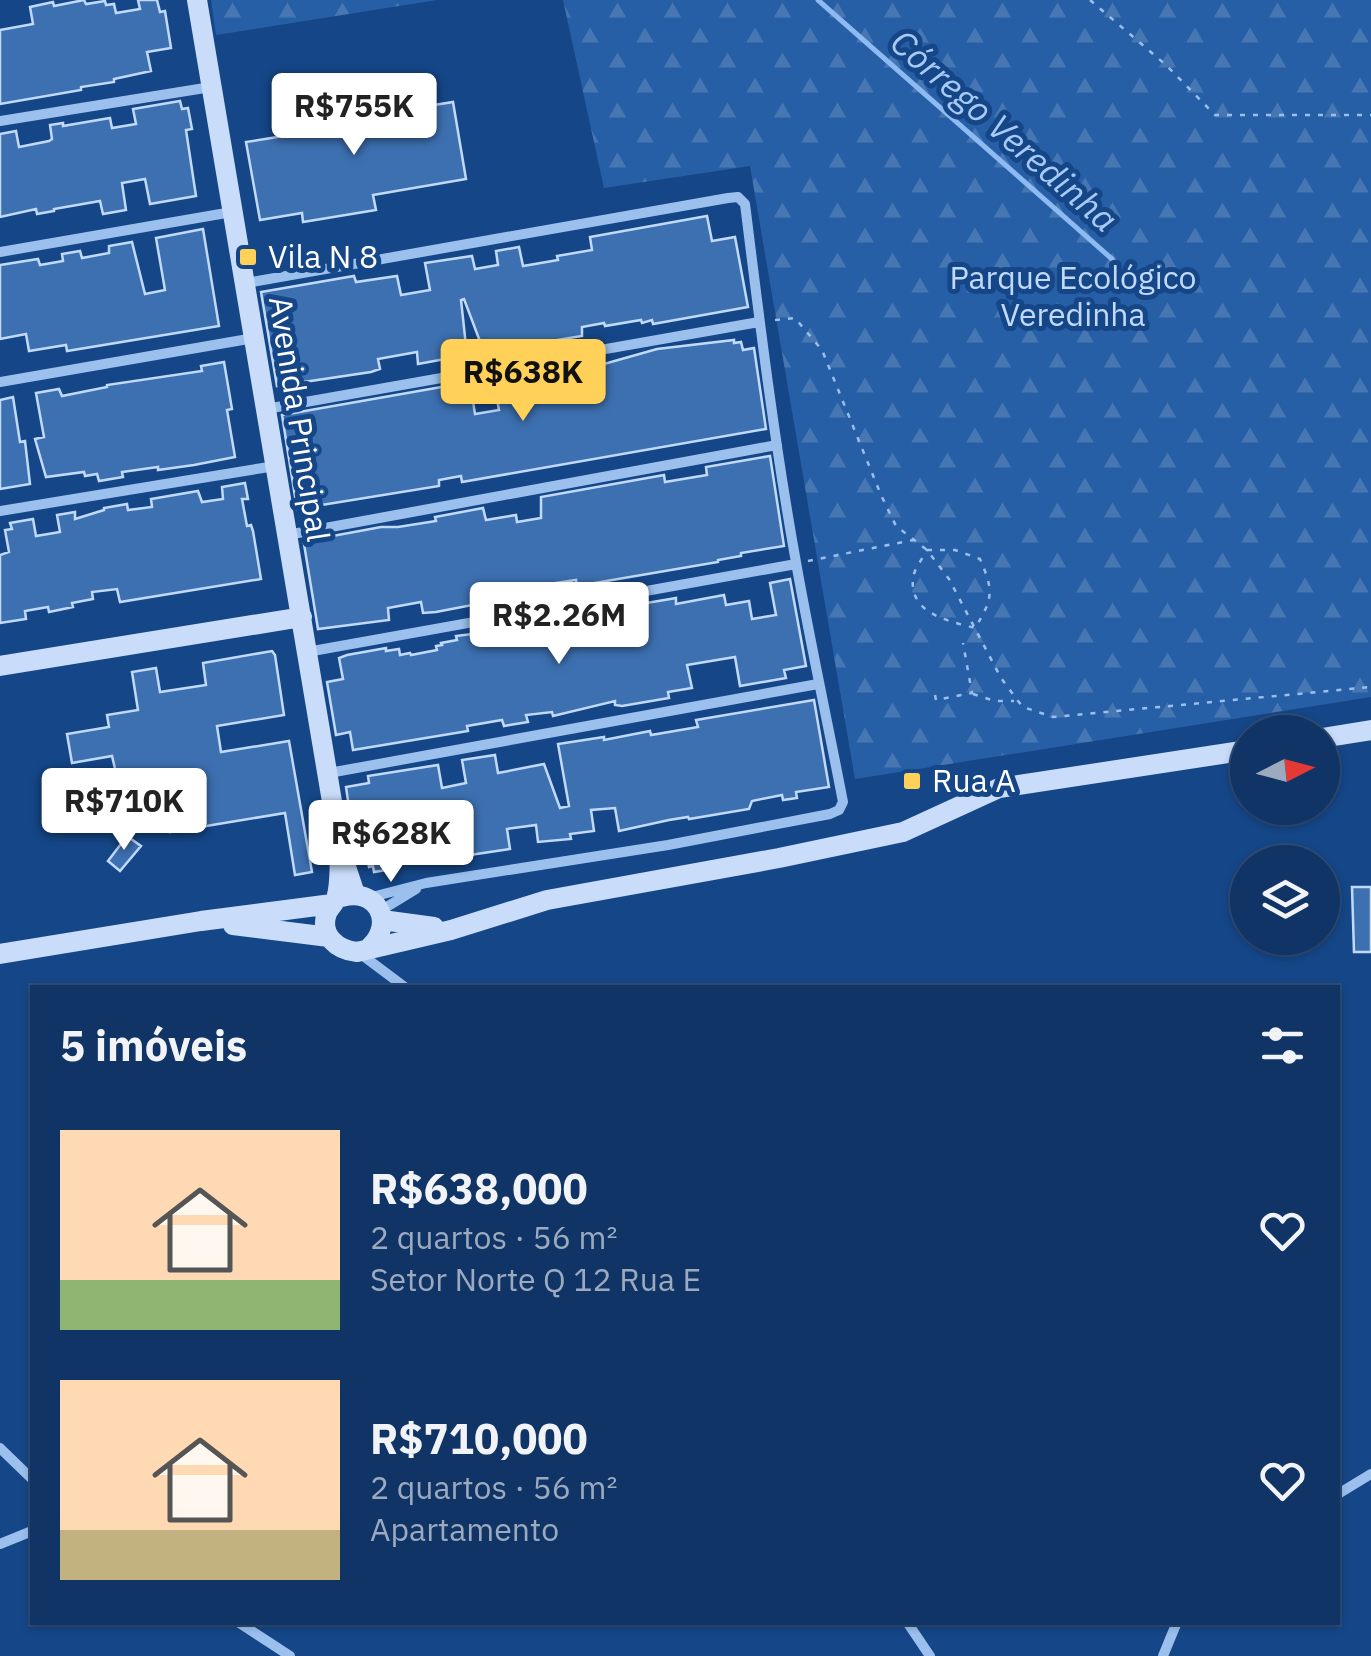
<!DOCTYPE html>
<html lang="pt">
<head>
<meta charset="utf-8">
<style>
	:root { --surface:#103465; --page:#193c6b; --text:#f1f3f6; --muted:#9caabf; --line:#304f79; --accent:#ffd159 }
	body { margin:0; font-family:"IBM Plex Sans",sans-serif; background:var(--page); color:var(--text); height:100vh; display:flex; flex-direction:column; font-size:38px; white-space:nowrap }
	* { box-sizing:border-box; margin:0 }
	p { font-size:32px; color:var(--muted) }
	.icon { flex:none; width:55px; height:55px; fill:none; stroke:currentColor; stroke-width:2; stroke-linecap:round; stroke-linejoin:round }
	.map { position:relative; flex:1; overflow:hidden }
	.sheet { position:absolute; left:30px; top:985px; width:1310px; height:640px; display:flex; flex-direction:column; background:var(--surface); border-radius:0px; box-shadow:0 2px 8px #0004,0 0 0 2px var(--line) }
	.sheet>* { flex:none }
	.needle { width:65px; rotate:84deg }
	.fabs { position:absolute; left:1230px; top:715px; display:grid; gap:20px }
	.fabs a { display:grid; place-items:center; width:110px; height:110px; border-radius:50%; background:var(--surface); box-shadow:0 2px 8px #0004,0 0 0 2px var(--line); font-size:50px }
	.price { position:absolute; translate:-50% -85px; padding:0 22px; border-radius:10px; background:#fff; color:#222; font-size:32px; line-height:65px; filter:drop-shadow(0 2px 5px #0008) }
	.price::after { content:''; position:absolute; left:50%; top:60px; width:30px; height:22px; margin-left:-15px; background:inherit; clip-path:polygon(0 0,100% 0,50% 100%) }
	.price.current { background:var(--accent); color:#111 }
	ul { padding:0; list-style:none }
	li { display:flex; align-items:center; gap:30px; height:250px; padding:0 30px }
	li span { display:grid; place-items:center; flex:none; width:280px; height:200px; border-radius:0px; color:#555 }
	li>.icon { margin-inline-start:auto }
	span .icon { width:120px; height:120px; fill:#fffc; stroke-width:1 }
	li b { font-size:42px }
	h2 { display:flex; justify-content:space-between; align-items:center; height:120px; padding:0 30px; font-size:42px }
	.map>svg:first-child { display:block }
	.forest { fill:url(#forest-firs) }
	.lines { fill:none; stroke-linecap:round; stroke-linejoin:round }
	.stream { stroke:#8dbaf1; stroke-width:5 }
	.building { fill:#3d70b1; stroke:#c1dafb; stroke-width:2.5 }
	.path { stroke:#9bc0ee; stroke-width:2.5; stroke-dasharray:5 8; stroke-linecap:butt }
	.street { stroke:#9bc0ee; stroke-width:10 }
	.secondary { stroke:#c9ddfa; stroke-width:20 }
	.poi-dot { fill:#ffd159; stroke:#154687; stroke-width:4 }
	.labels { text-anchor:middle; stroke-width:10; stroke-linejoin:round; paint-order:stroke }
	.poi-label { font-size:32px; fill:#fff; stroke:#154687; text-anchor:start }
	.park-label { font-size:32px; fill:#c1dafb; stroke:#154687 }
	.street-label { font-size:32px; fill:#fff; stroke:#154687 }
	.water-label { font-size:35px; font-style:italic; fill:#a7caf6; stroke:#154687 }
</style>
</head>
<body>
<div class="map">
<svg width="1371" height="1656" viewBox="0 0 1371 1656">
	<defs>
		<pattern id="forest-firs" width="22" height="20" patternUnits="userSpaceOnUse" patternTransform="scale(2.5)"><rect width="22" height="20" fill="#275fa6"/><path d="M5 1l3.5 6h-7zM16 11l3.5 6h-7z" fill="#4777b3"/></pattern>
	</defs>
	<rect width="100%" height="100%" fill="#154687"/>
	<path class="forest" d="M211,0H437L216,35Z
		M563,0H1371V697L855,779L750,166L604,188Z"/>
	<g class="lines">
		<path class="stream" d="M818,0L1112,259"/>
	</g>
	<path class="building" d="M84,0L86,4L105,1L106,5L114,4L116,13L140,9L138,0H157L160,12L165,11L171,48L147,52L151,71L114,79V82L81,87V90L0,104V30L33,24L30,7L53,2L54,6Z
		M407,97L409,109L453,102L466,179L373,195L376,210L303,222L302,213L260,220L246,142L290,135L287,117Z
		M180,101L182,109L188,108L192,129L186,130L196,196L150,204L145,179L122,183L126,210L103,214L100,201L54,209V211L37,214L36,209L0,217V134L16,131L19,147L49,141L52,139L50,125L63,123V126L110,118L112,128L136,124L133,109Z
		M707,216L712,241L735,237L748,307L653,324L652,320L642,323L641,320L605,326L604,323L582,327V336L484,352L464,299L461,300L467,355L418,364L417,352L378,359L380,369L371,372L277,386L261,292L354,276L356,282L397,276L401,295L430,290L425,263L472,256L475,269L498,265L496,251L519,247L523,266L558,260L557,256L592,250L590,237Z
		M203,229L219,326L67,351L66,345L29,351L26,334L0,339V265L38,259L40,265L63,261L62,254L80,251L82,258L109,253V246L132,242L145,294L165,290L156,238Z
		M734,340V343L741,342L743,350L754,348L766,429L462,482L461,476L439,480V486L297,509L282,415L470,382L475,414L499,410L493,378L540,371L541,377L565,373L567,384L591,380L588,364L603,362L604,364L657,349Z
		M224,362L232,409L227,410L235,457L194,465L158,470V467L122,472L123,477L99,481L97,474L85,476L84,472L46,477L35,439L44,437L36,393L59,389L62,396L107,387V385L202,371L201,366Z
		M13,397L20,442L25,441L30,484L0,489V400Z
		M770,456L784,546L741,553V556L718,560V562L577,586L576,580L529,587L530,594L436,612L423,613L421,602L388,608L389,620L318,629L304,544L327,539V537L381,527H398L436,521L435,517L483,508L486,520L516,515L517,522L541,518V497L664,475L665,482L707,475L706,467Z
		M245,483L248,499H242L247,526L251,525L253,531L261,579L120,602L117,589L92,592L93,599L72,603L73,607L49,612L48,607L25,611L26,619L0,623V555L9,552L5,530L12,529L10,523L33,519L36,536L60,532L57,515L75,512V519L104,510V508L127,504L128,510L152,507L151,499L198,491L202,502L223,499L222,487Z
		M790,579L806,666L784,670L786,678L740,686L735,657L687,665L692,688L668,692L669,698L622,706L615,705V701L553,716L552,712L526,715L528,722L504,726L502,720L467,726L468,731L353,750L350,732L336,735L327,682L343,679L339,658L347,655L386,648V651L399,649L400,655L410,653L411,655L437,650L436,646L442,645L441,643L457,640L456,636L536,626L535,623L582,614L584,620L621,613L620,609L629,606L676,598V604L724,595L726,605L749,601L752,619L776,615L770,583Z
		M272,651L275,655L284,715L217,726L221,752L289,741L312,872L295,875L285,813L170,832L169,822L158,823L155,804L188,799L187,795H191L187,770L158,775L159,784L127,790L123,776L117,777L112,756L72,763L67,734L109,727L107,715L138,710L132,672L156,668L160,692L206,685L203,663Z
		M814,700L829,787L796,792L797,798L783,800L782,795L752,801L749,809L689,819L688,817L669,820L619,831L615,808L591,810L594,831L570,834L571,839L538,842L536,825L507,829L510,849L423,862L422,853L392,858L393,869L374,872L373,866L369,867L368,862L361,863L359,848L355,849L346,787L369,783L368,776L438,765L442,788L466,783L462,760L495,755L498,773L544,764L560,808L569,806L558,744L604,737V740L650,731L651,735L698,727L696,720Z
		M127,836L141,846L120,871L108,861Z
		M1352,887H1371V952H1354Z"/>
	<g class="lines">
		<path class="path" d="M1090,0L1166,65L1215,115H1371
			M775,320L795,318L822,350L881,495L896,526L927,550L949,579L1001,678L1018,701L1023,707L1053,717L1371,687
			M927,550H955L980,559C994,591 993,599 975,628C949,621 909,614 913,578C914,569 923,558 927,550Z
			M808,561L913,540
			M973,694L995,701H1014
			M935,695L936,700L972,693L963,643"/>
		<path class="street" d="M0,121L211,87
			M0,252L232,212
			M246,283L728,198L738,197L745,204C760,325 775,447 797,568C811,646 828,724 843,802L839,810L830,814L668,845L426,883L368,898
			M0,382L254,338
			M266,409L759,322
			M0,511L275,466
			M287,535L777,445
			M307,652L796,564
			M329,773L818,684
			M380,911L416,889
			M358,952L406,988
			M0,1448L32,1479
			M1338,1494L1371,1474
			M0,1544L32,1531
			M238,1622L290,1656
			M907,1622L930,1656
			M1163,1656L1177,1622"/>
		<path class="secondary" d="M197,0L340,849L355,894
			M0,666L302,617
			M1322,738L1371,730
			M340,849C339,864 341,884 336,899C334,904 329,908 327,913C319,935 337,950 357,952L451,930L547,900L779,858L903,832L999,788L1248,750
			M342,897C376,887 396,922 370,947
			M382,920L434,927
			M233,925L329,937
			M0,954L201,921L332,904"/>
	</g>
	<g class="poi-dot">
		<rect x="238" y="247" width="20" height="20" rx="5"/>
		<rect x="902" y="771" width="20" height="20" rx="5"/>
	</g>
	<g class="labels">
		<g class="poi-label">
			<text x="268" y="268">Vila N 8</text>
			<text x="932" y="792">Rua A</text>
		</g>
		<g class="park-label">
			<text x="1073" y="289">Parque Ecológico<tspan x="1073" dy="37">Veredinha</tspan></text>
		</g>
		<g class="street-label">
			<text transform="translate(299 419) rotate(81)" y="11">Avenida Principal</text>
		</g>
		<g class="water-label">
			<text transform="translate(1004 131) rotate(41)" y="12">Córrego Veredinha</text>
		</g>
	</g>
</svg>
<div class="fabs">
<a><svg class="needle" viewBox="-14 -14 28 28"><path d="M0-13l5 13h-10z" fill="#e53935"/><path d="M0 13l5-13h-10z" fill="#9caabf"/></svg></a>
<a><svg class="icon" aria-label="layers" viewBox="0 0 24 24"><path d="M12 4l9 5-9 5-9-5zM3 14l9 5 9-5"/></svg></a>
</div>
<b class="price" style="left:354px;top:158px">R$755K</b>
<b class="price current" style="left:523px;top:424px">R$638K</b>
<b class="price" style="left:559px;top:667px">R$2.26M</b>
<b class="price" style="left:124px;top:853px">R$710K</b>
<b class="price" style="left:391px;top:885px">R$628K</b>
<section class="sheet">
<h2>5 imóveis<svg class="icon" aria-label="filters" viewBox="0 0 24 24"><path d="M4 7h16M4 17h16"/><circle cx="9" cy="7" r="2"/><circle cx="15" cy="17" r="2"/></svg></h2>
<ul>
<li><span style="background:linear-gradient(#ffd9b3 75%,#8fb573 0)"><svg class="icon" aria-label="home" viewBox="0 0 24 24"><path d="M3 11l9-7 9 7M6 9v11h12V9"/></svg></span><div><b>R$638,000</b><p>2 quartos · 56 m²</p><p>Setor Norte Q 12 Rua E</p></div><svg class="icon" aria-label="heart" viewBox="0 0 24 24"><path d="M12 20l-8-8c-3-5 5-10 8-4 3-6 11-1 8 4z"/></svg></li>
<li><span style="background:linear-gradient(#ffd9b3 75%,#c2b280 0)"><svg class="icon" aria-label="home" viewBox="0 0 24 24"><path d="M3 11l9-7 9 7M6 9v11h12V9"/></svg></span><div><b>R$710,000</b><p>2 quartos · 56 m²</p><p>Apartamento</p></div><svg class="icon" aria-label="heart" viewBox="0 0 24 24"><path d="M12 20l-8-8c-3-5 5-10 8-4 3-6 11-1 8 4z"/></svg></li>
</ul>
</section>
</div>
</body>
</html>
